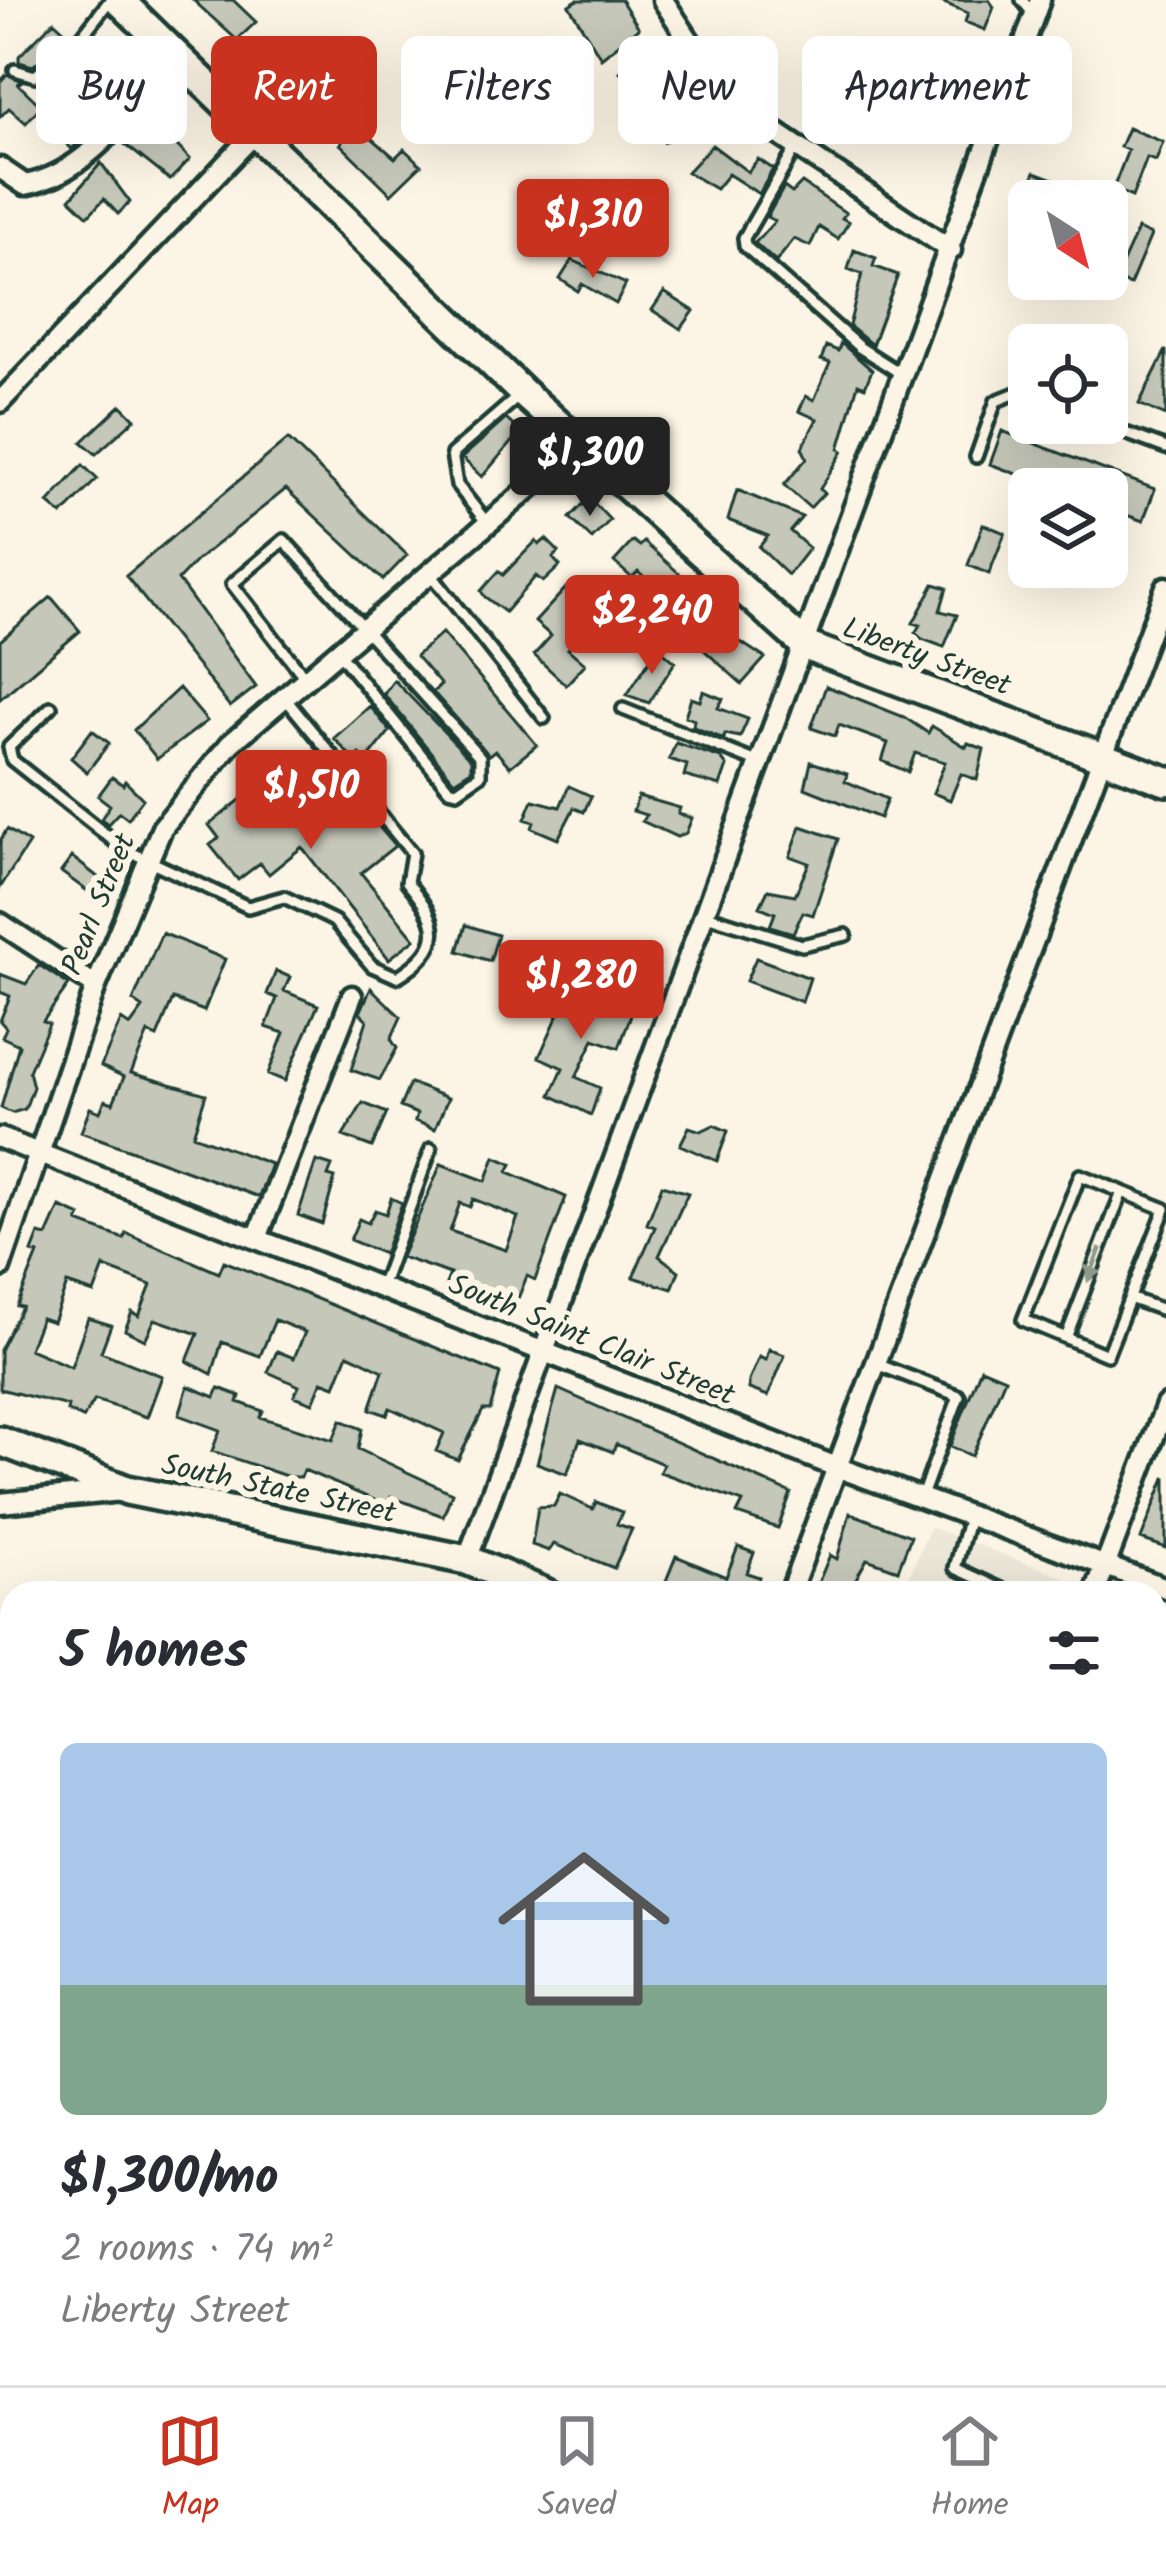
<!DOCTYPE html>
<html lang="en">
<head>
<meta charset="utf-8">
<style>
	:root { --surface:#fff; --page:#f2f2f3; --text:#2b2b33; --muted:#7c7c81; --line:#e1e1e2; --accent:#c8321e }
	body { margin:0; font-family:Kalam,sans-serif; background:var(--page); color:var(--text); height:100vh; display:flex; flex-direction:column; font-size:45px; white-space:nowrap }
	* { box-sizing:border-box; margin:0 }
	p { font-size:39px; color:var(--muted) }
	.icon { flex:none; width:66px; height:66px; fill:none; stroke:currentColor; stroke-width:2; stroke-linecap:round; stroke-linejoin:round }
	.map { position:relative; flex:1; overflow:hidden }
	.panel { position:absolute; left:0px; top:1581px; width:1167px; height:804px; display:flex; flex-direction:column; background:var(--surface); border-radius:36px 36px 0 0; box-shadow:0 12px 48px #0002 }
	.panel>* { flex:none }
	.hud { position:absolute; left:36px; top:36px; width:1095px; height:108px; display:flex; gap:24px }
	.needle { width:78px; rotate:144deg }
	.tools { position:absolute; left:1008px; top:180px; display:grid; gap:24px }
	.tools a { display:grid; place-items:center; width:120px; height:120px; border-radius:18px; background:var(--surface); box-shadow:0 12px 48px #0002; font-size:60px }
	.price { position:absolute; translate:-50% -102px; padding:0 27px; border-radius:12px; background:var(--accent); color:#fff; font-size:39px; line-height:78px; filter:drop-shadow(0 3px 6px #0008) }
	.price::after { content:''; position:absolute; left:50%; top:72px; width:36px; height:27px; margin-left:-18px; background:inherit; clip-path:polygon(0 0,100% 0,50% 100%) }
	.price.current { background:#222; color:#fff }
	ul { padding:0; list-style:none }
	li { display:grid; align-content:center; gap:24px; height:636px; padding:0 60px }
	li span { display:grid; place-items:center; height:372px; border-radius:18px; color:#555 }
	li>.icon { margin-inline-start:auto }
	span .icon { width:216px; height:216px; fill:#fffc; stroke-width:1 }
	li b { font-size:51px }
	h2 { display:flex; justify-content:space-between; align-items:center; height:144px; padding:0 60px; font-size:51px }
	.tag { padding:0 42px; border-radius:18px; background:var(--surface); box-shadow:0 12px 48px #0002; font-size:42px; line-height:108px }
	.tag.current { background:var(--accent); color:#fff }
	.menu { display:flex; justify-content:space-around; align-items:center; height:168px; border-top:3px solid var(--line); background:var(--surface); font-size:33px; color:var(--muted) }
	.menu a { display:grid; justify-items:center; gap:6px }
	.menu .current { color:var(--accent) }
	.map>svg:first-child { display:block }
	.built { fill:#ece7d8 }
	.water { fill:#aeb3a7; stroke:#758479; stroke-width:3 }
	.building { fill:#c5c7b9; stroke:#1f3d34; stroke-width:3; fill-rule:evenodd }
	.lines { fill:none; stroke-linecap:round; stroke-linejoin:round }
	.lane-casing { stroke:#1f3d34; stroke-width:18 }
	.street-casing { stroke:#1f3d34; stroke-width:27 }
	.secondary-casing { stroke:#1f3d34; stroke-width:36 }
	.lane { stroke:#fcf5e5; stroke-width:9 }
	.street { stroke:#fcf5e5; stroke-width:18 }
	.secondary { stroke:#fcf5e5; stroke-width:27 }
	.oneway { fill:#8e998c }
	.labels { text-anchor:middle; stroke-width:12; stroke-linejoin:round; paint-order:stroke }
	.street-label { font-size:30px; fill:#1f3d34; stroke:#fcf5e5 }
</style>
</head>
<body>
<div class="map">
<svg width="1166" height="2385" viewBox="0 0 1166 2385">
	<rect width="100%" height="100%" fill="#fcf5e5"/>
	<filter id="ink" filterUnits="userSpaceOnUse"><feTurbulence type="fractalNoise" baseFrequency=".00833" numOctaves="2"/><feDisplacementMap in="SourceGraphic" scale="24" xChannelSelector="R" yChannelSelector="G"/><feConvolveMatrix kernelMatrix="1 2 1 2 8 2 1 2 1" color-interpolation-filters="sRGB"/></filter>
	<g filter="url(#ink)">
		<path class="built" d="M930,1527L1063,1577L1070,1583L1066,1593H886L892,1574L908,1579Z
			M1155,1613L1166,1617V1877L1155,1871Z"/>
		<path class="water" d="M859,2373H1007L1009,2385H858Z"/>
		<path class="building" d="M193,0H233L256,22L237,40Z
			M577,0H621L639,28L601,58L569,5Z
			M937,0H989L994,7L985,30L965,22L968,13Z
			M54,21L70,36L33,66L19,62V56Z
			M277,41L313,75L322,66L340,83L309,114L294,100L297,96L254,65Z
			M653,51L664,69L633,91L620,72Z
			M7,74L22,81L18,84L41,106L26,123L9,108L0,117V82Z
			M118,76L131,89L72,149L58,135Z
			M686,105L696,119L664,142L653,125Z
			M146,114L190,159L170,180L122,142Z
			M357,125L395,158L404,149L421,165L391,194L340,144Z
			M1128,128L1163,142L1156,161L1147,158L1132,197L1113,189L1128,150L1120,147Z
			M712,145L748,172L758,159L773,169L759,194L728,174L716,189L687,172Z
			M101,163L130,202L118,214L104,199L88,216L70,199Z
			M1035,172L1078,188L1073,201L1052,194L1050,201L1024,198Z
			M802,183L846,213L842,218L849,222L838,239L819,227L810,246L794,239L776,262L755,243L775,221L767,217L784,187L792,193Z
			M1138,229L1151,235L1130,285L1115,280Z
			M854,250L876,258L873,266L898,275L872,345L849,326L862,274L848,269Z
			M572,260L626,284L616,304L582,284L578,291L560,279Z
			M664,292L694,311L681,329L652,310Z
			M841,343L872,370L865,387L858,384L839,449L843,451L820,489L824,493L810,508L784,485L807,458L802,448L817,419L799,411L806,396L814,400L830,363L821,360L826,346L838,351Z
			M1166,350V416L1139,404Z
			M121,405L135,419L96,454L82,442Z
			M506,419L520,432L482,477L462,458Z
			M1002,431L1155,489L1143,521L1107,508V489H1057L990,464Z
			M288,439L407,555L383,580L286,489L197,560L178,580L256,687L230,707L126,576Z
			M83,465L97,479L62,515L48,503Z
			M737,490L802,517L790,531L809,548L788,575L759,547L768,536L728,520Z
			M589,498L610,520L592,539L570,518Z
			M983,524L1005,533L989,574L968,565Z
			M546,539L559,552L553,558L560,566L543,582L536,576L505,612L485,597L481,591L499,571L503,575L536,541L539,545Z
			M633,541L640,546L644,542L718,608L710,622L765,658L742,684L686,634L681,640L670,630L684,615L638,572L632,578L614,562Z
			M934,584L947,588L940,611L957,615L944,647L922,639L915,633L920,625L913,623Z
			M566,588L597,617L568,649L585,664L566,685L534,655L551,636L535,622Z
			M51,597L80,631L0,699V641Z
			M442,633L537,745L510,767L495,750L489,755L433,692L441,685L416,656Z
			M658,647L675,662L649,703L627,695Z
			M394,680L471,760V770L454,781L384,694Z
			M826,686L904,717L928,733L932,726L966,747L968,743L984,749L977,780L961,774L950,800L933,793L945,762L915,753L908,772L882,761L888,743L839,725L835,736L811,728Z
			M179,688L207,721L157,759L134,730Z
			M703,691L723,699L718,708L748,719L740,737L725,734L724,739L693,727L694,720L685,716L691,698L700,701Z
			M370,706L390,731L367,760L360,754L354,760L334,738Z
			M92,730L109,743L87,772L71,758Z
			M676,743L721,758L727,766L720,786L684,776L687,765L669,759Z
			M811,762L847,774L845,781L887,799L880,818L805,788Z
			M276,771L325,832L360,804L395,846L361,873L415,939L389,959L302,847L269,874L260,863L238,880L210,845L219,838L209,825Z
			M112,777L123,785L125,781L143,799L128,819L119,812L108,824L101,819L110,805L98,796Z
			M569,786L591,796L584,812L574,808L558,839L532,828L534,822L525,819L533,800L560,807Z
			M638,796L680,808L678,814L692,818L686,833L677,837L642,821L646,815L633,811Z
			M801,826L838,839L813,915L803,912L793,933L770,926L775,913L760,907L768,890L795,895L809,863L790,856Z
			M7,829L29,843L0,888V841Z
			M72,857L108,885L97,898L61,872Z
			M466,925L498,935L490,961L458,951Z
			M162,933L225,959L204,1011L173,999L157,1037L148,1033L131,1073L206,1094L193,1135L271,1164L259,1197L81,1132L90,1108L100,1112L105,1100L113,1103L124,1077L101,1066L121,1020L130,1026L143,1008L133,1001Z
			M756,958L810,978L802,1002L746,981Z
			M39,965L69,985L43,1021L49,1024L29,1071L33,1087L25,1109L12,1113L1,1108L19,1045L2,1037L6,1028L0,1021L10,996L0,992V974L26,984Z
			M276,971L290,977L284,991L318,1005L285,1081L268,1074L284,1033L266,1027L277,998L267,994Z
			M551,984L601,1007L604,994L623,1001L620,1009L632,1012L619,1048L594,1039L576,1077L600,1088L591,1115L551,1095L563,1068L539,1057L560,1011L546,997Z
			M371,988L401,1017L391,1039L397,1048L380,1080L351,1070L367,1020L360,1013Z
			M410,1083L448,1098L435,1129L415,1121L417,1114L400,1107Z
			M363,1103L387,1113L372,1147L343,1136Z
			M714,1125L728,1131L717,1161L680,1145L689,1127L701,1131Z
			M495,1157L512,1164L508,1172L566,1197L535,1280L527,1276L517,1301L509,1303L467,1284L463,1298L443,1291L450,1274L401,1257L441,1164L486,1181ZM473,1199L518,1217L506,1250L450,1231L460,1203L470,1207Z
			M316,1161L332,1166L328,1176L335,1178L322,1224L298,1215Z
			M662,1185L688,1193L659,1256L679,1271L672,1289L633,1277L655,1227L647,1224Z
			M391,1198L402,1203L384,1254L350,1240L359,1219L368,1223L375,1210L386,1214Z
			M60,1207L81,1216L78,1222L124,1239L126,1233L219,1273L224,1261L500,1374L490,1410H483L458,1460L436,1451L444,1433L390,1408L387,1415L370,1409L383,1371L348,1354L335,1386L322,1381L313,1403L294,1396L299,1386L268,1372L277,1351L294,1358L305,1332L275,1320L260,1356L222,1342L212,1374L187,1361L198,1334L155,1319L145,1340L125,1330L132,1312L139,1316L151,1285L104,1267L94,1293L67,1284L53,1322L41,1318L29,1349L71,1367L88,1318L111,1325L101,1352L162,1376L147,1417L95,1400L83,1418L67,1411L68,1406L0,1389V1350L22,1307L17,1306L38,1254L32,1252L39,1234L47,1236Z
			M769,1349L785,1355L768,1396L749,1389V1381L759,1357L766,1360Z
			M981,1368L1005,1378L972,1456L950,1446Z
			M188,1386L215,1397L219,1388L240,1396L238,1402L263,1411L260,1417L333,1440L341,1420L362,1429L358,1449L452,1493L443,1516L391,1497L388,1506L304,1470L301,1477H289L212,1451L220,1430L179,1415Z
			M558,1389L791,1493L778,1528L737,1514L743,1502L660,1472L663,1464L616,1444L613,1452L580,1439L567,1474L537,1463Z
			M1165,1478H1166V1548L1141,1539Z
			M560,1494L593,1509L596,1502L622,1512L617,1524L632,1529L614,1568L554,1544L549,1551L532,1545L538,1507L554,1506Z
			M850,1513L911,1536L898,1570L867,1559L848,1593H814L830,1555L837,1559Z
			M738,1547L754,1553L747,1573L759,1577L753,1593H680L664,1586L676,1556L726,1577Z"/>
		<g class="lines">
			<g class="lane-casing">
				<path id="lane" d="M1022,0L1034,15
					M15,70L35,76L79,40L110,0
					M797,146L744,238L745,246L859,347L903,375
					M1098,423L1166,448
					M976,457L996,401L1016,393L1029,398
					M487,523L457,485L452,454L519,396
					M430,573L544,718
					M306,679L232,584L284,540L480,757V775L457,791L449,789L338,652
					M51,707L9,747L12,760L124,849L248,907L284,897L334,921L372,966L397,977C447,946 441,923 407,882L412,853L285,698
					M623,709L762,764
					M706,915L802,945L846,935
					M1080,1175L1165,1209L1107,1355L1023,1320Z
					M381,1287L431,1149
					M1132,1299L1166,1311
					M1066,1338L1122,1192
					M874,1363L959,1396L922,1496
					M969,1517L955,1568L1010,1593
					M1155,1746L1160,1733
					M1155,1863L1166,1870
					M1155,2208L1166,2219"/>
			</g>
			<g class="street-casing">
				<path id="street" d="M663,0L719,86L741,109L951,250
					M0,168L25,185C93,172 132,104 177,57
					M0,402L255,133
					M0,923L96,986
					M0,1138L839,1468L1166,1588
					M257,1238L352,996
					M0,1268L96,986L162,828L230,744L580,445
					M0,1503L122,1491
					M467,1560L1040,0
					M790,1593L1166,587
					M1095,1593L1166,1405
					M1155,2048L1166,2024
					M1155,2160L1166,2172"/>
			</g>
			<g class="secondary-casing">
				<path id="secondary" d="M119,0L523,393L806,646L1166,781
					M0,1441L127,1490L467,1560L545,1593
					M1155,1905L1166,1910"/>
			</g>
			<use href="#lane" class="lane"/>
			<use href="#street" class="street"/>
			<use href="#secondary" class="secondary"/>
		</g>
		<defs><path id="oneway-solid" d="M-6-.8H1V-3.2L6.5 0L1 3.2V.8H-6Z" transform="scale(3)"/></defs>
		<use class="oneway" href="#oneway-solid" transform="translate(1094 1265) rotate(111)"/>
	</g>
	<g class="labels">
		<g class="street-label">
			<text transform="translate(927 656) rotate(20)" y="10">Liberty Street</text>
			<text transform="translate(98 904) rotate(-68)" y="10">Pearl Street</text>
			<text transform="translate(592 1339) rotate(22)" y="10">South Saint Clair Street</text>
			<text transform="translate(279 1488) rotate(12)" y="10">South State Street</text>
		</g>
	</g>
</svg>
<div class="tools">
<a><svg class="needle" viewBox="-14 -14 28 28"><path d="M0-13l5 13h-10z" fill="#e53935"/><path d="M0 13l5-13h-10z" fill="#7c7c81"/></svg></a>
<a><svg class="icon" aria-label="locate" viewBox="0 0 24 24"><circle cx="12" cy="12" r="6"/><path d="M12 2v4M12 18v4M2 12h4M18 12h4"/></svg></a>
<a><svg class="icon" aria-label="layers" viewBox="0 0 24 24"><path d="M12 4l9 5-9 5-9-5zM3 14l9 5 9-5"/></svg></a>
</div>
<b class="price" style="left:593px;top:281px">$1,310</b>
<b class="price current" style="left:590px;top:519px">$1,300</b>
<b class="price" style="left:652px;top:677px">$2,240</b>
<b class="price" style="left:311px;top:852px">$1,510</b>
<b class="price" style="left:581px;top:1042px">$1,280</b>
<div class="hud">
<a class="tag">Buy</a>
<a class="tag current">Rent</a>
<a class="tag">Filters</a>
<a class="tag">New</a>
<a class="tag">Apartment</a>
</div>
<section class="panel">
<h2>5 homes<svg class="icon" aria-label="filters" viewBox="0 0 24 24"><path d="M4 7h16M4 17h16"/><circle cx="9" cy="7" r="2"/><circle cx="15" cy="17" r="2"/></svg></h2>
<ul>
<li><span style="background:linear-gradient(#a9c7e8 65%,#7fa58c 0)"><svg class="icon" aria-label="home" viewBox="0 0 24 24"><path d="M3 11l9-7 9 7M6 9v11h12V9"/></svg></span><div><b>$1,300/mo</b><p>2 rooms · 74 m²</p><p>Liberty Street</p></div></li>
</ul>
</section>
</div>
<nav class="menu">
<a class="current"><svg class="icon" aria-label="map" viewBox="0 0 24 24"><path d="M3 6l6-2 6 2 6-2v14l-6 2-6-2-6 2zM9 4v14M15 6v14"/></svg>Map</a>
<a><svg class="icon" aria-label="saved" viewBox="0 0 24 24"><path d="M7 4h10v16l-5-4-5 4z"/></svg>Saved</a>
<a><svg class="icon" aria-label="home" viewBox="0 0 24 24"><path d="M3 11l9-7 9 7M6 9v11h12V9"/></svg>Home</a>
</nav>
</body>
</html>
